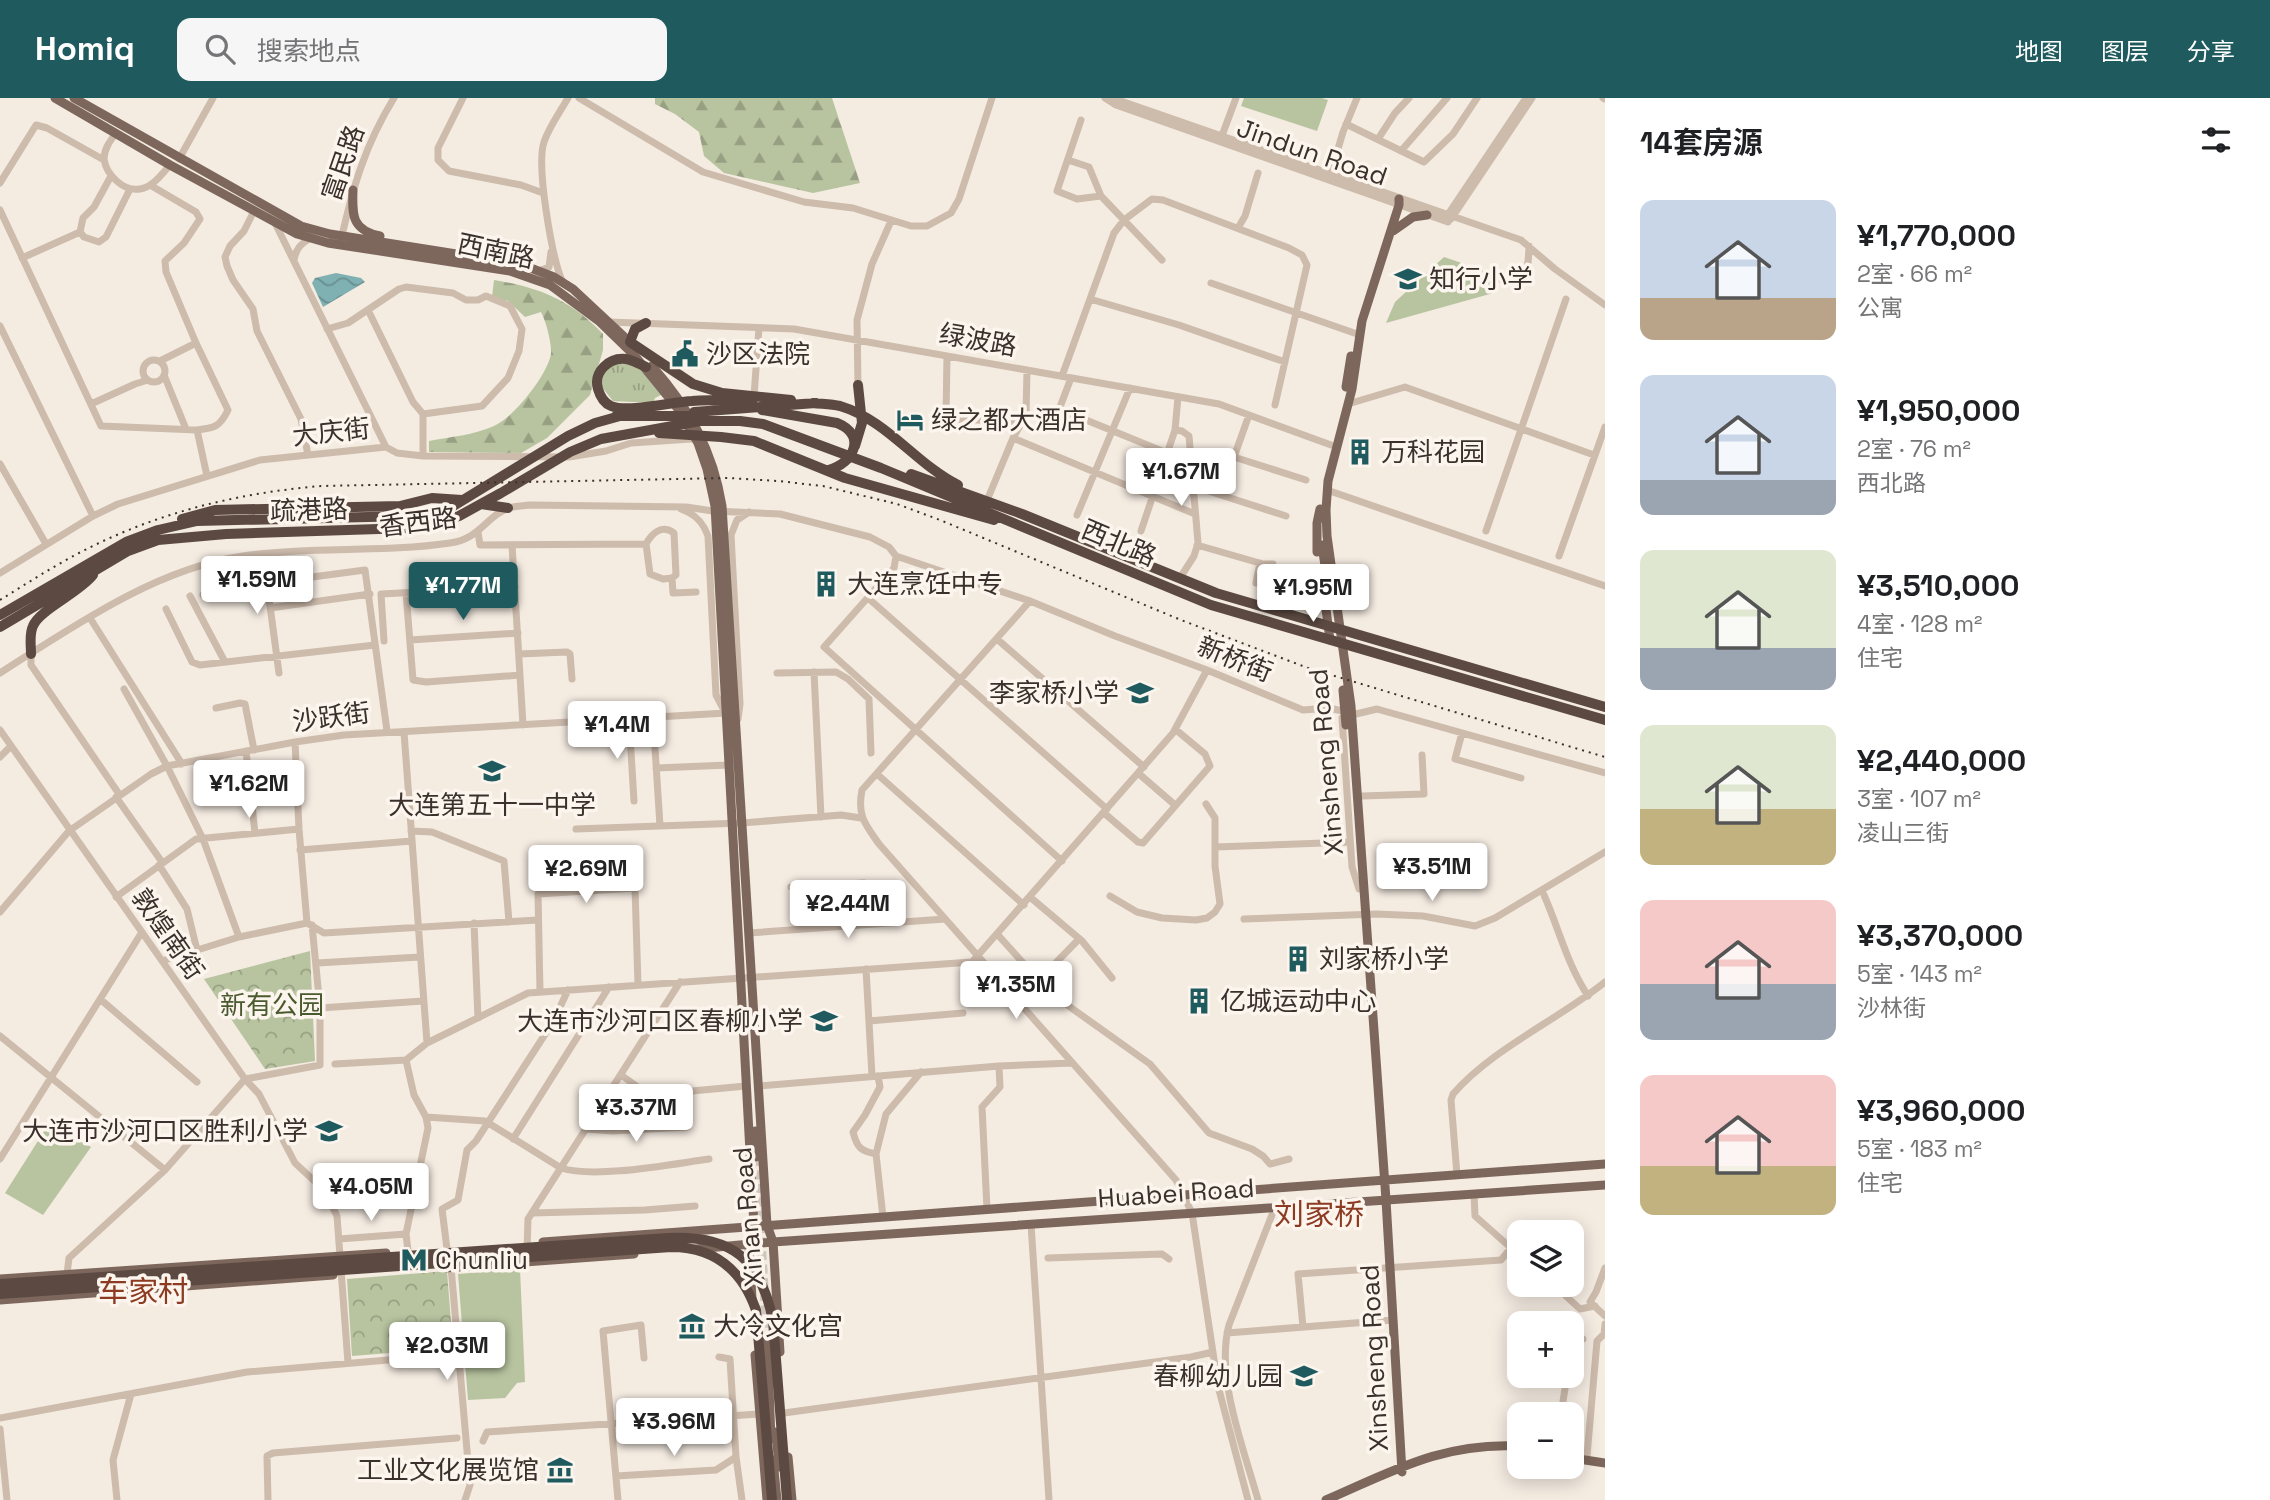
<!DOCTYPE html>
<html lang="zh">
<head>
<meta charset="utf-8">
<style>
	body { margin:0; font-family:"Space Grotesk","Noto Sans SC",sans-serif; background:#f6f6f6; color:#202124; height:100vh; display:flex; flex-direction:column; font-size:26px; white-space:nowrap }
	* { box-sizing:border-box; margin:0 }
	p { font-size:23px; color:#757577 }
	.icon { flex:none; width:38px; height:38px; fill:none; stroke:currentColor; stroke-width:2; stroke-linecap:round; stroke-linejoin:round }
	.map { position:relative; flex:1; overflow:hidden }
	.drawer { display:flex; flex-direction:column; background:#fff; width:665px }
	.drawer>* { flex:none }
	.tools { position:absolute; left:1507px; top:1122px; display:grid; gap:14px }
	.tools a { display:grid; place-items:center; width:77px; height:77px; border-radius:14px; background:#fff; box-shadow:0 4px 18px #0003; font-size:35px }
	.price { position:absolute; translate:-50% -60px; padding:0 16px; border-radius:7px; background:#fff; color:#222; font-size:23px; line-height:46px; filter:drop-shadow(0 2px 4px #0008) }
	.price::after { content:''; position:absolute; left:50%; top:42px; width:21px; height:16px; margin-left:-10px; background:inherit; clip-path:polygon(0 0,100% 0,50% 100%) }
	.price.active { background:#1f5a5e; color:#fff }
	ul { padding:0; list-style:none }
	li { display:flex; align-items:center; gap:21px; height:175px; padding:0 35px }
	li span { display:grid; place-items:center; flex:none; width:196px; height:140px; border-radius:14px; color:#555 }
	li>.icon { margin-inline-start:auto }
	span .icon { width:84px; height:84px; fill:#fffc; stroke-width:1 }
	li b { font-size:30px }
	h2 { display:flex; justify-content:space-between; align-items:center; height:84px; padding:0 35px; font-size:30px }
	header { display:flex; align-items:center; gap:42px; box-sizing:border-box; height:98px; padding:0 35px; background:#1f5a5e; color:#fff }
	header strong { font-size:33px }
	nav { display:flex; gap:38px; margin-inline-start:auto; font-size:24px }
	.search { width:490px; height:63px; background:#f6f6f6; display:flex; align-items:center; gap:18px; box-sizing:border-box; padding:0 24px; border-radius:14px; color:#757577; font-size:26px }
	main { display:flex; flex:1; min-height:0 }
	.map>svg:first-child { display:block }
</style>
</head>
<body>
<header>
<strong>Homiq</strong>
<div class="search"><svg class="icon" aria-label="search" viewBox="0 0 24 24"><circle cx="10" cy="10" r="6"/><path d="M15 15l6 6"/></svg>搜索地点</div>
<nav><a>地图</a><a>图层</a><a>分享</a></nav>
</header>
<main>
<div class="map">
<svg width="1605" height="1402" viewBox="0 0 1605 1402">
	<defs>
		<pattern id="grass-tufts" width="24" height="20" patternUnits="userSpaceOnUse" patternTransform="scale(1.75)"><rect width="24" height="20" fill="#b8c4a0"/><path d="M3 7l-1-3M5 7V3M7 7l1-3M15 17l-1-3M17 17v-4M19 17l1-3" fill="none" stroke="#97a083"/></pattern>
		<pattern id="forest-firs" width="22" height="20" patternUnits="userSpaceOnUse" patternTransform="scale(1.75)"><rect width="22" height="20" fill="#b8c4a0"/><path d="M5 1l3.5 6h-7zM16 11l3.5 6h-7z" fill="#97a083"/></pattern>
		<pattern id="park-crowns" width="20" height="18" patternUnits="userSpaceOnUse" patternTransform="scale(1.75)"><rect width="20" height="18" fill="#b8c4a0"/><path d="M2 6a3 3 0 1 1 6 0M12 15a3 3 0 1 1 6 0" fill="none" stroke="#97a083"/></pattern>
		<pattern id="water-waves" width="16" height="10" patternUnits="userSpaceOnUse" patternTransform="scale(1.75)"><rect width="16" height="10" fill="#7fb0b2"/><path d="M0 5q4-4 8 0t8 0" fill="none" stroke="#699091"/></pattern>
	</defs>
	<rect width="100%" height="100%" fill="#f4ebe1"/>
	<path fill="url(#grass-tufts)" d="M632 265 645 274 663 296 655 300 653 305 613 303 601 288C604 266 612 266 632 265Z"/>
	<path fill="url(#forest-firs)" d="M655 0H832L860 85 813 95 724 75 704 58 699 34 675 16 655 6Z
		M494 182C541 190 570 202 603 236V252L590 297 547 340 521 355 429 354V343C450 339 474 337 494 328 513 320 547 278 551 256 552 246 546 223 541 214L525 219 508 203 492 199Z"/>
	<path fill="url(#park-crowns)" d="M310 853 315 963 265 971 204 881Z
		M447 1173 453 1250 352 1258 347 1181Z"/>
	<path fill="#b8c4a0" d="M1244 0H1322L1328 2 1317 33 1241 8Z
		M1444 159 1491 175 1497 194 1386 225 1395 204Z
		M50 1024 91 1049 43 1117 5 1095Z
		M520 1171 525 1284 517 1285 505 1300 468 1302 458 1176Z"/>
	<path fill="url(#water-waves)" d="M336 175 361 180 365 184 323 209 312 185 315 180Z"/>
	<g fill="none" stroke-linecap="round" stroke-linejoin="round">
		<path stroke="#cfc6bd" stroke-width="9" stroke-dasharray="9 4.5" stroke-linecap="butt" d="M756 1059 767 1239"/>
		<path stroke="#cdbbac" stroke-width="7" d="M463 0 438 50V62L449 73 521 87 543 95
			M579 0 703 74 804 104 853 110 911 128H927L951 115 959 101 992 0
			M1105 0 1116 7 1448 124
			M1603 0 1605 1
			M1110 2H1118L1521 142 1555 171 1605 207
			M1081 22 1057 93 1077 101 1101 98
			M1346 26 1424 64 1453 36 1477 0
			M116 35C110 43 104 51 104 61 106 76 123 94 140 91 153 89 162 76 170 67
			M1378 41 1395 15 1409 0
			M1220 43 1236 0
			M1401 53 1447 0
			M179 61 213 0
			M1068 62 1089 69 1101 98 1162 162
			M111 78 94 109 83 120 80 134 84 139 99 144 106 139 130 91
			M1329 81 1343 34 1357 0
			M0 85 36 27 47 30 104 62
			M0 112 101 328 197 332C214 330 220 329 228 312L196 245 166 174 165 163 184 145 200 121 196 114 150 87
			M254 113 244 133 230 148 225 159 227 168 233 182 253 211 257 233 301 321 308 357
			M1451 121 1532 0
			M1447 123V118L1526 0
			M275 125 386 349
			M1238 130 1245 118 1258 75
			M341 142C353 89 365 47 394 0
			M22 160 80 134
			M294 162C296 151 300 146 311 140
			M539 173 549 169 551 154
			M1500 181C1528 174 1528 178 1529 148
			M563 185C552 161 536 68 544 44 549 29 560 14 568 0
			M1211 185 1360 237
			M1090 201 1179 227 1285 264
			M368 212 413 304 423 316V358
			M609 224 794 231 1219 306 1331 347
			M0 228 93 418
			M327 231 348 225 399 191 406 189 453 195 466 202H478L486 198 510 208 522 231 519 253 508 280 482 308 423 316
			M947 258 946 318 950 321 1006 323 1020 326
			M143 273a11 11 0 1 1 22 0a11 11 0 1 1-22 0Z
			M160 263 196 245
			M164 277 186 331
			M1062 278 1114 135 1124 122 1152 101 1163 102 1289 150 1302 157 1307 167 1275 307
			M1071 280 1060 309 1064 313 1167 355
			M858 287 857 222 872 166 891 123
			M754 298 759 230
			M91 306 135 286 148 282
			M1348 306 1405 289 1594 357
			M1249 317 1234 359 1306 382
			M197 332 207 378
			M1175 332 1182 333 1189 338 1198 445 1194 458 1180 480
			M1013 340 1195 416
			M0 366 46 446
			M1193 388 1286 418
			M1327 392 1605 488
			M988 400 1013 340 1026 317 1027 272
			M681 411C695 416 703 424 708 438L716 597 725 614
			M1077 417 1130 290
			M1141 433 1175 332 1178 299
			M1486 433 1566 201
			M478 434 480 447 646 446
			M512 447 523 627
			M1197 447 1263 466H1273
			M263 456 279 575
			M896 458 1030 503 1115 538 1207 572 1303 612 1329 610 1356 616 1377 611 1605 675
			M1559 458 1605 329
			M0 475 93 418 118 406 260 362 386 349 397 355 423 358 569 359 606 353 631 345 691 341
			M672 480 663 481 650 476 646 446C652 435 662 426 674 435L676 477 672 480 673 495 696 494
			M1256 485 1260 465
			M406 495 413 582 426 584 520 577
			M203 497 267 485 365 472 387 633
			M190 498 225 564
			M868 500 1107 711
			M1030 503 862 692C857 718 865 726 879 746L1176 1082 1192 1115 1218 1288 1248 1402
			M270 510 370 496
			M166 511 192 564 200 567 375 547
			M90 520 182 666
			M997 541 1144 669
			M410 542 518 535
			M384 543 381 496 515 489
			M31 556V567L119 696
			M519 556 567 554 570 556 572 581
			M814 574 821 719
			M0 575C72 529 157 470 243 458 312 448 382 455 450 445 480 441 486 418 509 410 515 408 523 408 530 407L686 409 713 413 780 416 870 439 889 449 896 458 894 470 824 549 1062 763
			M777 575 836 574 848 581 869 601 871 655
			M124 591 167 668 203 741 239 839
			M216 610 240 605 245 606 254 652
			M653 619 660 728
			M1342 620 1352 769 1359 791
			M629 621 634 703
			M738 621 740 606 731 437 737 422 749 414
			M0 632 245 981 259 996 295 1065 324 1092 337 1118 348 1265
			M404 634 427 945
			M1462 635 1455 661 1521 680
			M295 644 299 731 307 825
			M246 653 255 735
			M0 659 11 648
			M656 670 729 667
			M1138 675 1175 707
			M877 676 1024 807
			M1362 698 1424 696 1422 657
			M116 699 162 764
			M1104 715 1138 744 1143 745 1210 668 1205 656 1175 631
			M576 731 742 725 841 717 861 720
			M411 733 432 734 504 763 509 824
			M1215 749 1350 744
			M300 752 412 743
			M159 767 187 811 197 852
			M791 789 864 785 867 826
			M1544 797C1559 831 1567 866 1588 898
			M1110 798 1137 814 1162 820 1196 822 1207 820 1215 814 1220 806 1215 768V720L1206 706
			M116 799 196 741 299 731
			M1030 799 1082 843 1112 880
			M0 814 69 733 151 676 167 668 295 644 344 637 726 615
			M1244 821 1376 816 1423 818 1475 828 1495 820 1605 754
			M474 825 478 920
			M749 835 945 821
			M998 837 1049 894 1150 966 1209 1035 1252 1051 1263 1058 1270 1066 1289 1061
			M162 863 239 839 307 825 324 835 538 822
			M317 865 420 859
			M866 871 872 978
			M1039 882 1079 841
			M540 894 538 796 635 790 638 887
			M100 901 197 984
			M320 910 423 903
			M869 923 963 915
			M0 938 165 1072
			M335 966 406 962
			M621 977 649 997 746 988
			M758 988 999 968 1072 965
			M426 1019 485 1023 561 1070C595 1081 672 1066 709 1061
			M586 1031 613 1033 687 1029
			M513 1041 609 889
			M876 1056C861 1053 857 1050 853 1034L865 1017 880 989 878 978
			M0 1061 142 834
			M1457 1077 1451 1002 1453 996C1493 950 1558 922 1605 884
			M1474 1096 1475 1118 1519 1157
			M987 1111 982 1009 1000 989 999 968
			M532 1115 645 1112 695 1108
			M883 1119 876 1056 886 1016 921 974
			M1031 1126 1049 1402
			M339 1141 406 1136
			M447 1151 442 1111 458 1102 467 1052 476 1043 553 924 568 892
			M408 1153 406 1136 428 1030 426 1019 414 997 406 962 427 945 528 895 972 864 1173 635 1207 572
			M527 1153 528 1121 680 884
			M1048 1160 1162 1156 1169 1161
			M451 1169 470 1387 465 1402
			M1605 1170 1596 1194 1590 1204 1605 1218
			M67 1176 69 1160 165 1072 245 981 320 967V910L312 827
			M1553 1186 1580 1211 1595 1208
			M1303 1229 1298 1176 1501 1162 1511 1150
			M1227 1235 1393 1222
			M1572 1252 1573 1241H1583
			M719 1259 730 1261 736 1359 742 1402
			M784 1315 1191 1259 1213 1254
			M1561 1316 1567 1278
			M0 1320 247 1274 458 1256
			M0 1331 7 1402
			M483 1343 487 1334 759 1316
			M1587 1358 1597 1243 1604 1236 1605 1226
			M616 1378 716 1372 736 1359
			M117 1402 113 1362 131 1296
			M268 1402 267 1358 273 1355 457 1340
			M618 1402 603 1233 641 1227 644 1260
			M1258 1402C1244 1351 1215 1279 1229 1227L1275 1109"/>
		<path stroke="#7d675c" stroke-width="9" d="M55 0 170 67 297 136 328 145 510 173 550 187 600 224 635 258 678 311 698 345 707 371 715 408 754 1128 749 1147 752 1201
			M74 0 301 128 330 136 520 166 554 179 573 191 633 247
			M353 92C352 118 352 132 380 138
			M1399 101V107L1362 223 1352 291 1328 383 1326 412 1327 438 1351 608 1386 1102 1402 1374
			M1393 133 1413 119 1427 117
			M652 268C689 310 713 352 722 408L767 1127 773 1144 780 1254
			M1346 289 1351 258
			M1322 447 1330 502
			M1317 454V425L1320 411
			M1324 496 1330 542
			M1343 592 1346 627
			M755 1033 756 1059
			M543 1144 1605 1066
			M696 1151 773 1144 1605 1087
			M445 1170 634 1156
			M0 1181 386 1155
			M0 1202 333 1177
			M767 1239 771 1341
			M755 1257 767 1402
			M776 1334 779 1369
			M788 1359 792 1402
			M1572 1360 1605 1365
			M773 1362 777 1402
			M1326 1402C1393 1373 1443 1344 1519 1348"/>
		<path stroke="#5c4a42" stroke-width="10" d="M646 225 635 231 630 244 693 286 722 295 791 302
			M646 269C640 266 632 262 626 261 609 259 593 274 598 291 600 298 604 305 611 308 628 315 672 304 692 303 711 301 732 303 752 304
			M813 305C821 306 831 306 840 308 887 322 916 366 958 387
			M762 312 837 325C867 337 854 366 828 372
			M694 314 816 305
			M616 318H703
			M659 335 721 339 754 343 845 380 994 422
			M855 348 862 325 858 287
			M911 376 1022 416 1216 495 1605 609
			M481 406 508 410
			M182 421 215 412 400 408 432 400 462 402
			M0 517 126 444 158 432 197 423 410 418 450 410 568 338 595 325 620 318
			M0 529 128 453 158 442 226 436 410 430 432 427 459 418 501 395 570 354 601 341 700 323H740L763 326 881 370 1211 507 1605 622
			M31 556C31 547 29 536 33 528 39 512 79 495 93 477
			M0 1186 668 1140C732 1137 761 1161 773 1223L787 1402
			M0 1196 671 1149C714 1149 742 1172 756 1212L772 1402"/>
		<path stroke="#3b302b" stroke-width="2" stroke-dasharray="2 5" stroke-linecap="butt" d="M0 502C26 486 52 469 79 455 155 415 237 395 321 388L728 380 778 383 823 388 897 406 940 422 1181 522 1308 570 1605 659"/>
	</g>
	<defs>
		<g id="school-bare" transform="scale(2.1)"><path d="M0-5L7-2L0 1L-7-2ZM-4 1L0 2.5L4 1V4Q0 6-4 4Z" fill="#1f5a5e" stroke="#fbf5ee" stroke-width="2.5" paint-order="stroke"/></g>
		<g id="civic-bare" transform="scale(2.1)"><path d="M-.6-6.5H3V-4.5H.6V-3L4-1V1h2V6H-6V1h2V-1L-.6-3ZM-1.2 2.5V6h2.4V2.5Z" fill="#1f5a5e" stroke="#fbf5ee" stroke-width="2.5" paint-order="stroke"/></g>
		<g id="hotel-bare" transform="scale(2.1)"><path d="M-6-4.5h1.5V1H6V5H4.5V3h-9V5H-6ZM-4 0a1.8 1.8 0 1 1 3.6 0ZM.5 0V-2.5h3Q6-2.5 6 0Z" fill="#1f5a5e" stroke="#fbf5ee" stroke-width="2.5" paint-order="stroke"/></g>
		<g id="building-bare" transform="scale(2.1)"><path d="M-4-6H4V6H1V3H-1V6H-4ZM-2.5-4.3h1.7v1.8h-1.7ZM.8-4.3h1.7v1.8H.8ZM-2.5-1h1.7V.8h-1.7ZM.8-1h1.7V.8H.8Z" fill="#1f5a5e" stroke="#fbf5ee" stroke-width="2.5" paint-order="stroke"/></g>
		<g id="metro-bare" transform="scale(2.1)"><path d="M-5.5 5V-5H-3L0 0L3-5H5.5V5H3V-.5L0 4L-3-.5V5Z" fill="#1f5a5e" stroke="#fbf5ee" stroke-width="2.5" paint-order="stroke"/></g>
		<g id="museum-bare" transform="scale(2.1)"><path d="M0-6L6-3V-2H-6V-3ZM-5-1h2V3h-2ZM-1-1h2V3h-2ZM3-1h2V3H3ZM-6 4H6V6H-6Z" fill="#1f5a5e" stroke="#fbf5ee" stroke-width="2.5" paint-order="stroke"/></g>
	</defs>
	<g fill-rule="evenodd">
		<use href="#school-bare" x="1408" y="181"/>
		<use href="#civic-bare" x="685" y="256"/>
		<use href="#hotel-bare" x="910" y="322"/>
		<use href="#building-bare" x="1360" y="354"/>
		<use href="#building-bare" x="826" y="486"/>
		<use href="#school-bare" x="1140" y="595"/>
		<use href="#school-bare" x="492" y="673"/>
		<use href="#building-bare" x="1298" y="861"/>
		<use href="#building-bare" x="1199" y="903"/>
		<use href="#school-bare" x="824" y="923"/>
		<use href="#school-bare" x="329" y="1033"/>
		<use href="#metro-bare" x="414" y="1162"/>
		<use href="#museum-bare" x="692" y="1228"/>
		<use href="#school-bare" x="1304" y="1278"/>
		<use href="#museum-bare" x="560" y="1372"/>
	</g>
	<g text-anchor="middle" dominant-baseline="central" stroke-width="7" stroke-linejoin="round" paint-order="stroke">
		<g font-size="26" fill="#3b302b" stroke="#fbf5ee">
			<text transform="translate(1312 54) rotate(19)">Jindun Road</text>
			<text transform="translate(343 65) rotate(-71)">富民路</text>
			<text transform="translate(496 153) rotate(12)">西南路</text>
			<text transform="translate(978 242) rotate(10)">绿波路</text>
			<text transform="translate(331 334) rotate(-6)">大庆街</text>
			<text transform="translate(309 412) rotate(-2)">疏港路</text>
			<text transform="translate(418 424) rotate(-7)">香西路</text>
			<text transform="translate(1119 445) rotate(23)">西北路</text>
			<text transform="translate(1235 561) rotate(22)">新桥街</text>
			<text transform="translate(331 619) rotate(-7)">沙跃街</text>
			<text transform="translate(1326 664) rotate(-95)">Xinsheng Road</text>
			<text transform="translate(168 836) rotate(55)">敦煌南街</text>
			<text transform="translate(1176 1095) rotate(-4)">Huabei Road</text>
			<text transform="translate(748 1119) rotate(-95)">Xinan Road</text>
			<text transform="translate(1374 1260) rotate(-93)">Xinsheng Road</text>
		</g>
		<g font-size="26" fill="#3b302b" stroke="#fbf5ee" text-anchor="start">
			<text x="1429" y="181">知行小学</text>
			<text x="706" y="256">沙区法院</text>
			<text x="931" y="322">绿之都大酒店</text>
			<text x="1381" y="354">万科花园</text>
			<text x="847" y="486">大连烹饪中专</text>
			<text x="1119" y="595" text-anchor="end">李家桥小学</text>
			<text x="492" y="707" text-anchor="middle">大连第五十一中学</text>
			<text x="1319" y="861">刘家桥小学</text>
			<text x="1220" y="903">亿城运动中心</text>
			<text x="803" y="923" text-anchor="end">大连市沙河口区春柳小学</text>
			<text x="308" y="1033" text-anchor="end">大连市沙河口区胜利小学</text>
			<text x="435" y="1162">Chunliu</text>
			<text x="713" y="1228">大冷文化宫</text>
			<text x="1283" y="1278" text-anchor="end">春柳幼儿园</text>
			<text x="539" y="1372" text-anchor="end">工业文化展览馆</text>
		</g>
		<g font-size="26" fill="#4a5a2e" stroke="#fbf5ee">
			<text x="272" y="907">新有公园</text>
		</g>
		<g font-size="30" fill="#8c3b22" stroke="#fbf5ee">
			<text x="1319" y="1116">刘家桥</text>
			<text x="143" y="1193">车家村</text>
		</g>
	</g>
</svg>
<div class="tools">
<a><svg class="icon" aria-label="layers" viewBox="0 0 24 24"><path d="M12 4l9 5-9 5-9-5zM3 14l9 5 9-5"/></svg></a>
<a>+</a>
<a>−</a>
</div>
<b class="price" style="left:1181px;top:410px">¥1.67M</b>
<b class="price" style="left:257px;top:518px">¥1.59M</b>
<b class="price active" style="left:463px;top:524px">¥1.77M</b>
<b class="price" style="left:1313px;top:526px">¥1.95M</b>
<b class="price" style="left:617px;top:663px">¥1.4M</b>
<b class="price" style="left:249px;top:722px">¥1.62M</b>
<b class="price" style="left:1432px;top:805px">¥3.51M</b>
<b class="price" style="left:586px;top:807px">¥2.69M</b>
<b class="price" style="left:848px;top:842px">¥2.44M</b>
<b class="price" style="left:1016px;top:923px">¥1.35M</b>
<b class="price" style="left:636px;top:1046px">¥3.37M</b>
<b class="price" style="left:371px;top:1125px">¥4.05M</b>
<b class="price" style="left:447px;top:1284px">¥2.03M</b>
<b class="price" style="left:674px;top:1360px">¥3.96M</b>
</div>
<section class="drawer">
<h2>14套房源<svg class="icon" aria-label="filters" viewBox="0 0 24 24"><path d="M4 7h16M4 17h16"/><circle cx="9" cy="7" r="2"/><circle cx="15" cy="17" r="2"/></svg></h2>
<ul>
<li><span style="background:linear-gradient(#c9d6e8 70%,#b9a48a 0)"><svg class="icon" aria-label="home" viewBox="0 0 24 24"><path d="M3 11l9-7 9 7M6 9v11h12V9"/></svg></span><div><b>¥1,770,000</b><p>2室 · 66 m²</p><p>公寓</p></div></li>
<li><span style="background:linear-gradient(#c9d6e8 75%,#9aa5b1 0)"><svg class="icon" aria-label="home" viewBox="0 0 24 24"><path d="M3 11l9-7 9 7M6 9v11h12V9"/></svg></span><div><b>¥1,950,000</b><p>2室 · 76 m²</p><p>西北路</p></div></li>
<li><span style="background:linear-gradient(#dfe7d0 70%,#9aa5b1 0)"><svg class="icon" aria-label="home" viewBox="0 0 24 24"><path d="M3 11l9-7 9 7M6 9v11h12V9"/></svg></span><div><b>¥3,510,000</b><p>4室 · 128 m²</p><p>住宅</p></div></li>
<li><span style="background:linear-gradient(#dfe7d0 60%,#c2b280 0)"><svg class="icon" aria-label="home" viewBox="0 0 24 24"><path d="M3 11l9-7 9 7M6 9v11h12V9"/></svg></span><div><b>¥2,440,000</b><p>3室 · 107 m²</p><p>凌山三街</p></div></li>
<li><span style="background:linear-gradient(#f6c9c9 60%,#9aa5b1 0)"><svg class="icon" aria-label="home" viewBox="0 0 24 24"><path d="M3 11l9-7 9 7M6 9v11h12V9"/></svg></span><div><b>¥3,370,000</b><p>5室 · 143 m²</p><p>沙林街</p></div></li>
<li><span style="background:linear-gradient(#f6c9c9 65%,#c2b280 0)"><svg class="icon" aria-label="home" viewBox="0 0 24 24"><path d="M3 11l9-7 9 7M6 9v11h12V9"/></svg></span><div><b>¥3,960,000</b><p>5室 · 183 m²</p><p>住宅</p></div></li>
</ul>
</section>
</main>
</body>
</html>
